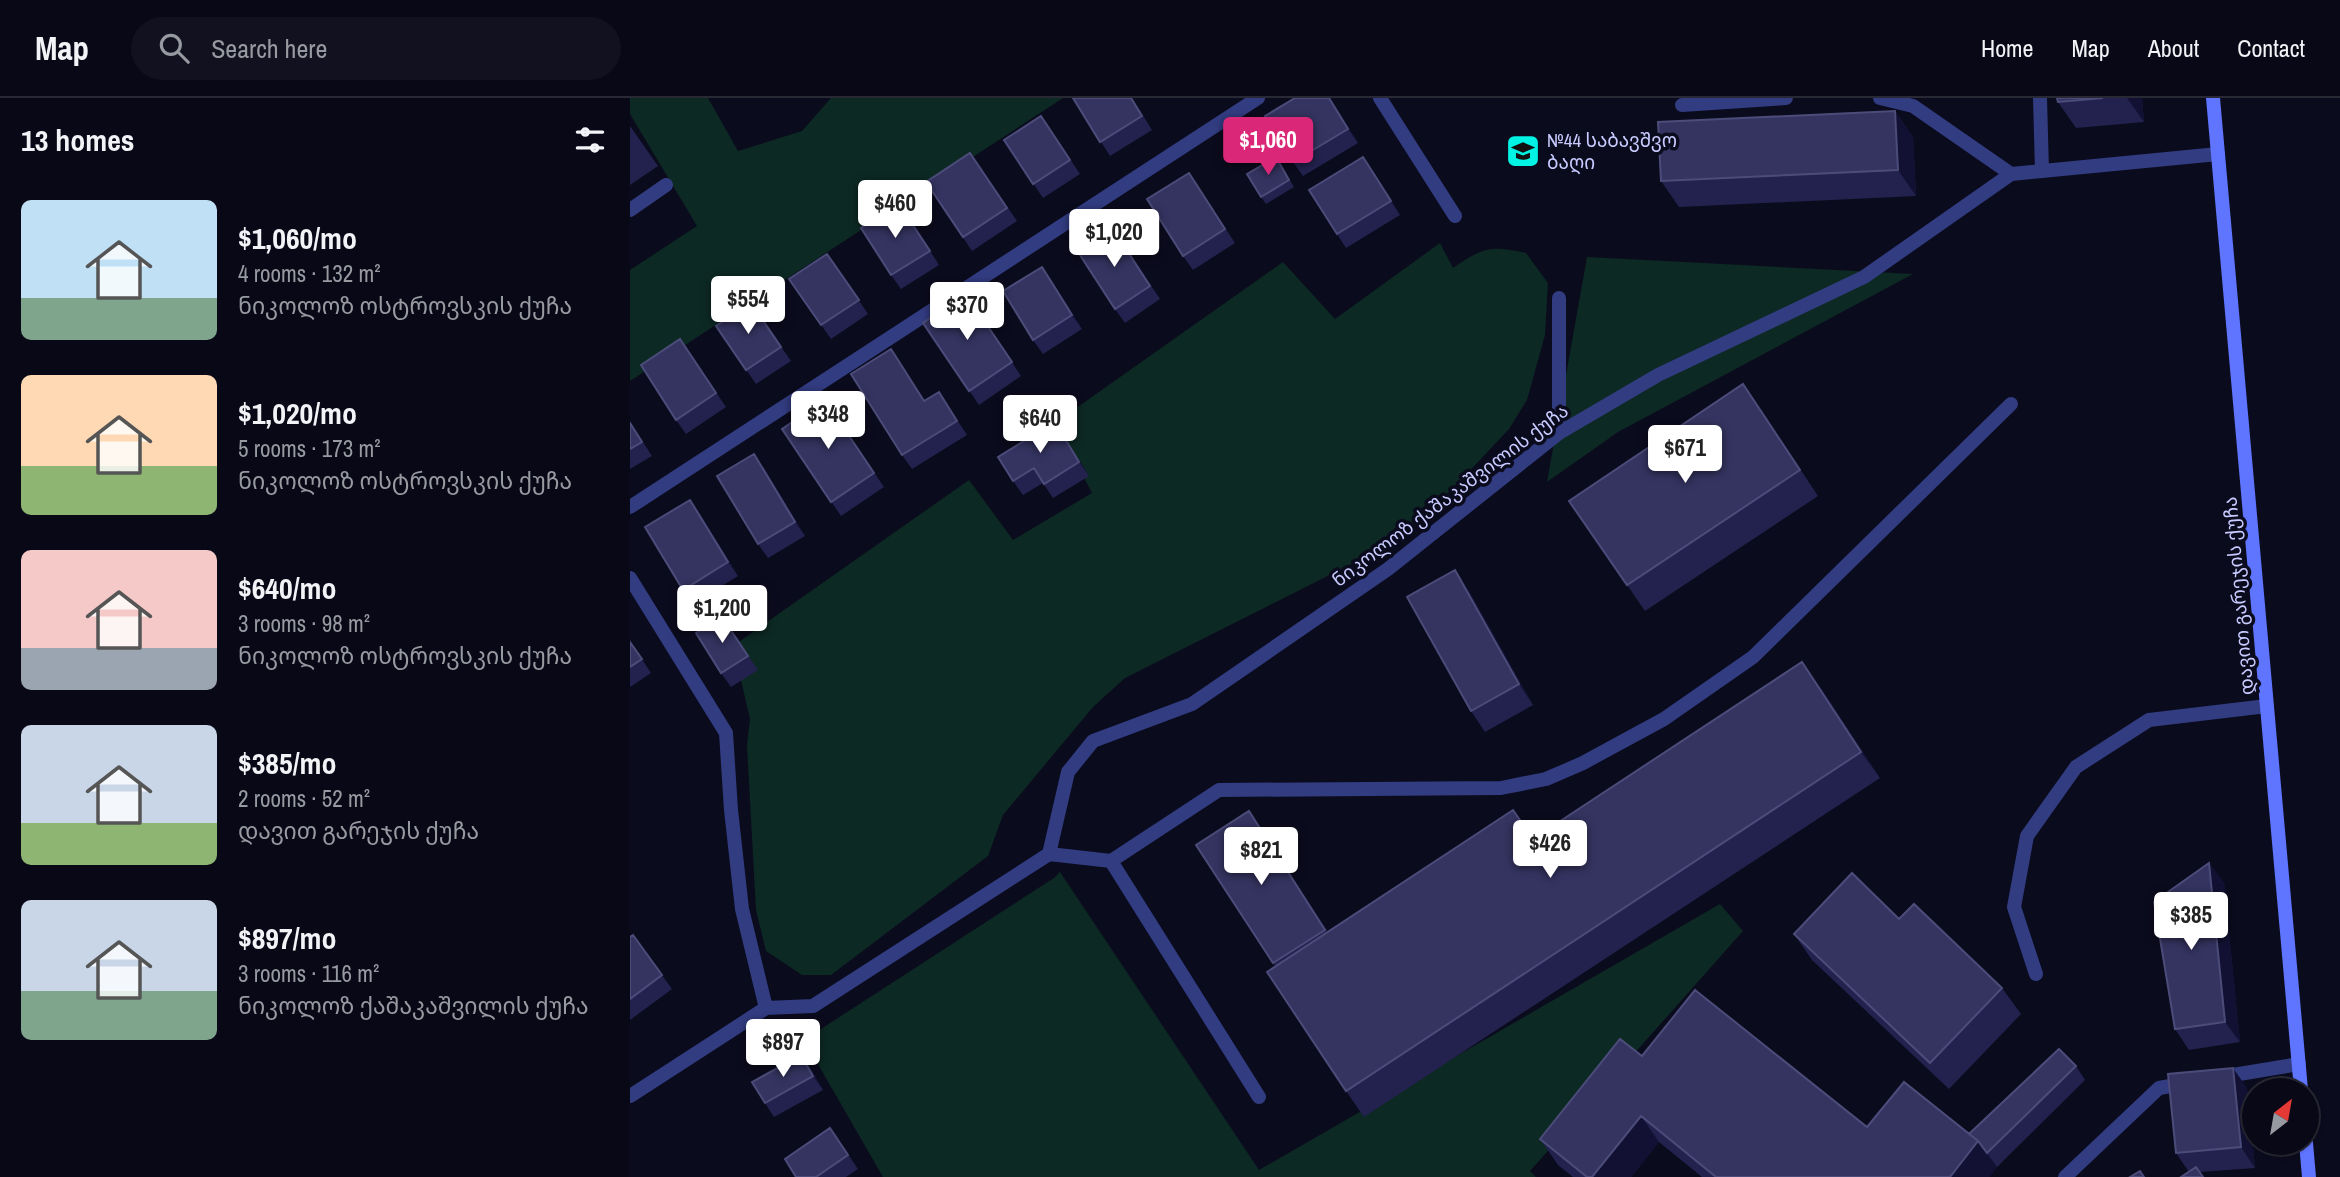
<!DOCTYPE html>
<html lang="en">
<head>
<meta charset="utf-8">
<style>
	body { margin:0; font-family:"Archivo Narrow","Noto Sans Georgian",sans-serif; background:#11111f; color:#f1f3f6; height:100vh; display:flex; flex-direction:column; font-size:26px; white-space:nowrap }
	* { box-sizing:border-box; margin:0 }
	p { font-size:23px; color:#989aa1 }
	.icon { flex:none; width:38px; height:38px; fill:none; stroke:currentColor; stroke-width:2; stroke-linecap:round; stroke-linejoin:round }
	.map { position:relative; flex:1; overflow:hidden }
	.drawer { display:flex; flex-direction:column; background:#080816; width:630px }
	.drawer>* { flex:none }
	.needle { width:46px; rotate:31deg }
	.tools { position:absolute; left:1612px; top:980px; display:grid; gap:14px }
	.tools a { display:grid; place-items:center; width:77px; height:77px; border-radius:50%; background:#080816; box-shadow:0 2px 5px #0004,0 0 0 2px #292935; font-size:35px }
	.price { position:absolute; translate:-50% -60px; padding:0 16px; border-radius:7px; background:#fff; color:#222; font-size:23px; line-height:46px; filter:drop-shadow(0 2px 4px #0008) }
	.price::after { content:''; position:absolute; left:50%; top:42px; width:21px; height:16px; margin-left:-10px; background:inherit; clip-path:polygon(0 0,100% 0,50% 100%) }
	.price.active { background:#db2777; color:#fff }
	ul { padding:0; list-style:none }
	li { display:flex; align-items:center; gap:21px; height:175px; padding:0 21px }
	li span { display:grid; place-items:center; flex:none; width:196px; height:140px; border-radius:10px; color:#555 }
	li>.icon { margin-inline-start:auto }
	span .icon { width:84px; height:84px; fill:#fffc; stroke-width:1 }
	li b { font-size:30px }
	h2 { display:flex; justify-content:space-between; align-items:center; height:84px; padding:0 21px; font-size:30px }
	header { display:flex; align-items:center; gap:42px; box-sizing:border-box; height:98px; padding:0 35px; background:#080816; border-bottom:2px solid #292935 }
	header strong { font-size:33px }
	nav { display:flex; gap:38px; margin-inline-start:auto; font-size:24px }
	.search { width:490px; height:63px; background:#11111f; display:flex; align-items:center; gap:18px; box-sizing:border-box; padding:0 24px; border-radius:38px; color:#989aa1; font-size:26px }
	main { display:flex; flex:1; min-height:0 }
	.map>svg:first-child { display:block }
</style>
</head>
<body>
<header>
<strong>Map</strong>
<div class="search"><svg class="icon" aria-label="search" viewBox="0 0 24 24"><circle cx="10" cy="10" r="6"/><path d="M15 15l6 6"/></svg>Search here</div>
<nav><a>Home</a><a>Map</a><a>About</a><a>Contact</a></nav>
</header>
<main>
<section class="drawer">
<h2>13 homes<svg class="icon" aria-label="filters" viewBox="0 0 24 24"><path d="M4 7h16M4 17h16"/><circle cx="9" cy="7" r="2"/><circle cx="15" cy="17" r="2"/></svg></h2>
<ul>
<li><span style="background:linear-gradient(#bfe0f5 70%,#7fa58c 0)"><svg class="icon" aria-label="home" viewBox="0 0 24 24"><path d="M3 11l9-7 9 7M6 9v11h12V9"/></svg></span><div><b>$1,060/mo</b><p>4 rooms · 132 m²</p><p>ნიკოლოზ ოსტროვსკის ქუჩა</p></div></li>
<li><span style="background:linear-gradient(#ffd9b3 65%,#8fb573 0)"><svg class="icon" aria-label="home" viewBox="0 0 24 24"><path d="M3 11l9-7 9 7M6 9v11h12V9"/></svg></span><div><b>$1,020/mo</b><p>5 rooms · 173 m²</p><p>ნიკოლოზ ოსტროვსკის ქუჩა</p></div></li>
<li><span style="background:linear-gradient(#f6c9c9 70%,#9aa5b1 0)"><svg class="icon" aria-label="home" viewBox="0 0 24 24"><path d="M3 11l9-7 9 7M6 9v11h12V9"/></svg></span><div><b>$640/mo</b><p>3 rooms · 98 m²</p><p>ნიკოლოზ ოსტროვსკის ქუჩა</p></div></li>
<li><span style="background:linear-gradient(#c9d6e8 70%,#8fb573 0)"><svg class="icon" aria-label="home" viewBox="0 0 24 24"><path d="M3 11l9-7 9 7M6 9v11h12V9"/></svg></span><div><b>$385/mo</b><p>2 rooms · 52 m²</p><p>დავით გარეჯის ქუჩა</p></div></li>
<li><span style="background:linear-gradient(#c9d6e8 65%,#7fa58c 0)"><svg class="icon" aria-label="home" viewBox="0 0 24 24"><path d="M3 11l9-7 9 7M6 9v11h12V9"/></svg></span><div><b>$897/mo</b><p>3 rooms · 116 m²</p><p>ნიკოლოზ ქაშაკაშვილის ქუჩა</p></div></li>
</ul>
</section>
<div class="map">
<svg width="1710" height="1079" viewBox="0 0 1710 1079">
	<rect width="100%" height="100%" fill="#0b0b1e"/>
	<path fill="#0d2923" d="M0 0H78L108 53 172 33 201 0H433L0 283V172L67 128 0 16Z
		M810 145 823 170C854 149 860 147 896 155L918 185 915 237 897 302 879 331 832 381 771 441 495 580 463 609 373 717 358 758 201 877H172L136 853 126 812 117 647 120 621 103 548 339 382 383 442 462 395 425 325 653 164 705 221Z
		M957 159 1283 176 988 334 917 384Z
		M430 774 629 1072 1090 806 1113 833 900 1073 906 1079H253L174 942 424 780Z"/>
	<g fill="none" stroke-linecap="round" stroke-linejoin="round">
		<path stroke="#323c81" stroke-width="14" d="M1250 0 1283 8 1381 76
			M1410 0 1412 73
			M1052 7 1156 0
			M0 112 36 87
			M929 335V200
			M1406 876 1384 809 1397 738 1446 669 1519 622 1637 608
			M1591 979 1669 966
			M629 999 481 763 589 692 871 690 916 681 953 665 1034 621 1123 559 1381 306
			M1435 1079 1529 990 1557 985"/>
		<path stroke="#323c81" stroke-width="14" d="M750 0 825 118
			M0 409 628 0
			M0 480 96 635 101 712 112 811 136 910
			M419 756 438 674 463 643 562 606 758 471 929 335 1028 277 1234 179 1381 76 1588 56
			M0 998 136 910 183 908 419 756 481 763"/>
		<path stroke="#5f75ff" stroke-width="14" d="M1583 0 1671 992
			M1676 1045 1679 1079"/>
	</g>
	<path fill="#23224e" d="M443 0H502L522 32 480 58Z
		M665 0H700L728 45 673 78 663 64Z
		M1427 0H1512L1514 24 1446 30 1428 4Z
		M1265 13 1283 39 1286 98 1049 109 1031 83Z
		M411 18 450 76 413 100 374 42Z
		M0 28 28 68 0 87Z
		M340 55 387 123 342 153 296 84Z
		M646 59 664 89 636 106 631 99Z
		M743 73 770 117 716 150 707 136Z
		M559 75 605 145 563 172 553 158Z
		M279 120 309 167 271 191 261 177Z
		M493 145 530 201 495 225 485 211Z
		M197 156 238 216 201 241 159 181Z
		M422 183 452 231 413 256 403 242Z
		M336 196 391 278 349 307 293 225Z
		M121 205 161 263 126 286 86 228Z
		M50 241 96 309 56 336 46 322Z
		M261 251 295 303 309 294 337 337 282 371 272 357Z
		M195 302 254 389 211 418 152 331Z
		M1131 312 1188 398 1015 513 939 403Z
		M0 323 22 358 0 371Z
		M434 338 459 378 423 400 413 385 393 397 383 383Z
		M134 370 175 438 138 460 128 446Z
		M70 416 108 478 63 506 53 492Z
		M839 493 903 607 855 634 841 613Z
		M92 519 128 572 101 589 91 575Z
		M0 543 21 575 0 589Z
		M1191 590 1250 680 734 1019 716 993 645 868 566 747 619 713 698 834 903 741Z
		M1579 765 1594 785 1610 944 1559 952 1545 931Z
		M1269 821 1372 890 1391 916 1319 991 1182 862 1164 836Z
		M3 837 42 891 0 922V839Z
		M171 957 181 971 193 992 144 1019 135 1005Z
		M1012 958 1237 1029 1339 1036 1446 968 1455 982 1367 1069 1359 1079H1072L1029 1044 1001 1079H943L928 1067 910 1041Z
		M1617 990 1625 1070 1570 1074H1559L1546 1055Z
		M200 1030 228 1071 216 1079H166Z"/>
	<path fill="#121133" d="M699 0H700L728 45 718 31Z
		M1497 0H1512L1514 24Z
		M1265 13 1283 39 1286 98 1268 72Z
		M733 59 743 73 770 117 761 103Z
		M412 169 422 183 452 231 442 217Z
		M0 323 22 358 0 325Z
		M425 324 434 338 459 378 449 364Z
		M124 356 134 370 175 438 165 424Z
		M60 402 70 416 108 478 98 464Z
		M825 472 839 493 903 607 889 586Z
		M1172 564 1191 590 1250 680 1231 654Z
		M619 713 633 733 709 852 695 832Z
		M1579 765 1594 785 1610 944 1595 924Z
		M171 957 181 971 193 992 183 978Z
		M1603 970 1617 990 1625 1070 1611 1049Z
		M1011 1018 1029 1044 1001 1079H962Z
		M1348 1043 1367 1069 1359 1079H1320Z"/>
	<path fill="#353461" stroke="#4c4c7a" stroke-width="2" d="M443 0H501L512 18 470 44Z
		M665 0H699L718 31 663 64 635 18Z
		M1427 0H1473L1428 4Z
		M1265 13 1268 72 1031 83 1028 24Z
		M411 18 440 62 403 86 374 42Z
		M340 55 377 110 333 139 296 84Z
		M646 59 659 82 631 99 617 76Z
		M733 59 761 103 707 136 679 92Z
		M559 75 595 131 553 158 517 101Z
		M269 106 300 153 261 177 231 130Z
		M483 131 520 188 485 211 448 154Z
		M197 156 229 202 191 227 159 181Z
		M412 169 442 217 403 242 373 193Z
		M336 196 382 264 339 293 293 225Z
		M121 205 151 249 116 272 86 228Z
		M50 241 86 295 46 322 11 267Z
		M261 251 294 303 309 294 327 323 272 357 221 276Z
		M1113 286 1170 372 997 487 939 403Z
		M195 302 244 375 201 404 152 331Z
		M425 324 449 364 414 386 404 370 383 383 368 359Z
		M0 325 12 344 0 351Z
		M124 356 165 424 128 446 87 378Z
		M60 402 98 464 53 492 15 429Z
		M825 472 889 586 841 613 777 499Z
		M92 519 118 558 91 575 66 535Z
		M0 544 12 561 0 569Z
		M1172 564 1231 654 716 993 637 874 883 712 903 741Z
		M619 713 695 832 643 865 566 747Z
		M1579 765 1595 924 1545 931 1524 804Z
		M1222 775 1269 821 1284 806 1372 890 1300 965 1164 836Z
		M3 837 32 877 0 901V839Z
		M1065 892 1237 1029 1274 984 1348 1043 1320 1079H1086L1011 1018 962 1079H957L910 1041 990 941 1012 958Z
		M1429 951 1446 968 1357 1055 1348 1043 1339 1036Z
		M171 957 183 978 135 1005 122 984Z
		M1603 970 1611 1049 1546 1055 1538 976Z
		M200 1030 218 1057 186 1079H166L155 1061Z
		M1566 1069 1573 1079H1551Z
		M1510 1073 1514 1079H1500Z"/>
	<defs>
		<g id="school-square" transform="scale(1.75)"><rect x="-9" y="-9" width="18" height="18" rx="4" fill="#00f3e3" stroke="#0b0b1e"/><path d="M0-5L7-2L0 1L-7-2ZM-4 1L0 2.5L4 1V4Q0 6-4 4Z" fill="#111"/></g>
	</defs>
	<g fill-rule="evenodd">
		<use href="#school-square" x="893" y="53"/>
	</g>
	<g text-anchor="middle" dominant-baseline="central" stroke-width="7" stroke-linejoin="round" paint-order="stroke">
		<g font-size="19" fill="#c8cbff" stroke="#0b0b1e" text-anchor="start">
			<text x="917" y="42">№44 საბავშვო<tspan x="917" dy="22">ბაღი</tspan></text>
		</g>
		<g font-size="19" fill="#c8cbff" stroke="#0b0b1e">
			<text transform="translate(820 397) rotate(-37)">ნიკოლოზ ქაშაკაშვილის ქუჩა</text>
			<text transform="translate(1608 498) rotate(-95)">დავით გარეჯის ქუჩა</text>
		</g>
	</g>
</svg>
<div class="tools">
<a><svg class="needle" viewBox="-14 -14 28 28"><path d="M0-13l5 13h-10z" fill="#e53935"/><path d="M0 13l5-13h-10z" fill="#989aa1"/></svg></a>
</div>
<b class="price active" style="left:638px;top:79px">$1,060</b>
<b class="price" style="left:265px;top:142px">$460</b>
<b class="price" style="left:484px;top:171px">$1,020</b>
<b class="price" style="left:118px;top:238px">$554</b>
<b class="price" style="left:337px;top:244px">$370</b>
<b class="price" style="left:198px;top:353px">$348</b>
<b class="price" style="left:410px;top:357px">$640</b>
<b class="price" style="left:1055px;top:387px">$671</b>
<b class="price" style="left:92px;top:547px">$1,200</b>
<b class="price" style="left:920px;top:782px">$426</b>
<b class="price" style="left:631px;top:789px">$821</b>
<b class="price" style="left:1561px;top:854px">$385</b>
<b class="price" style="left:153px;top:981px">$897</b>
</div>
</main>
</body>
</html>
